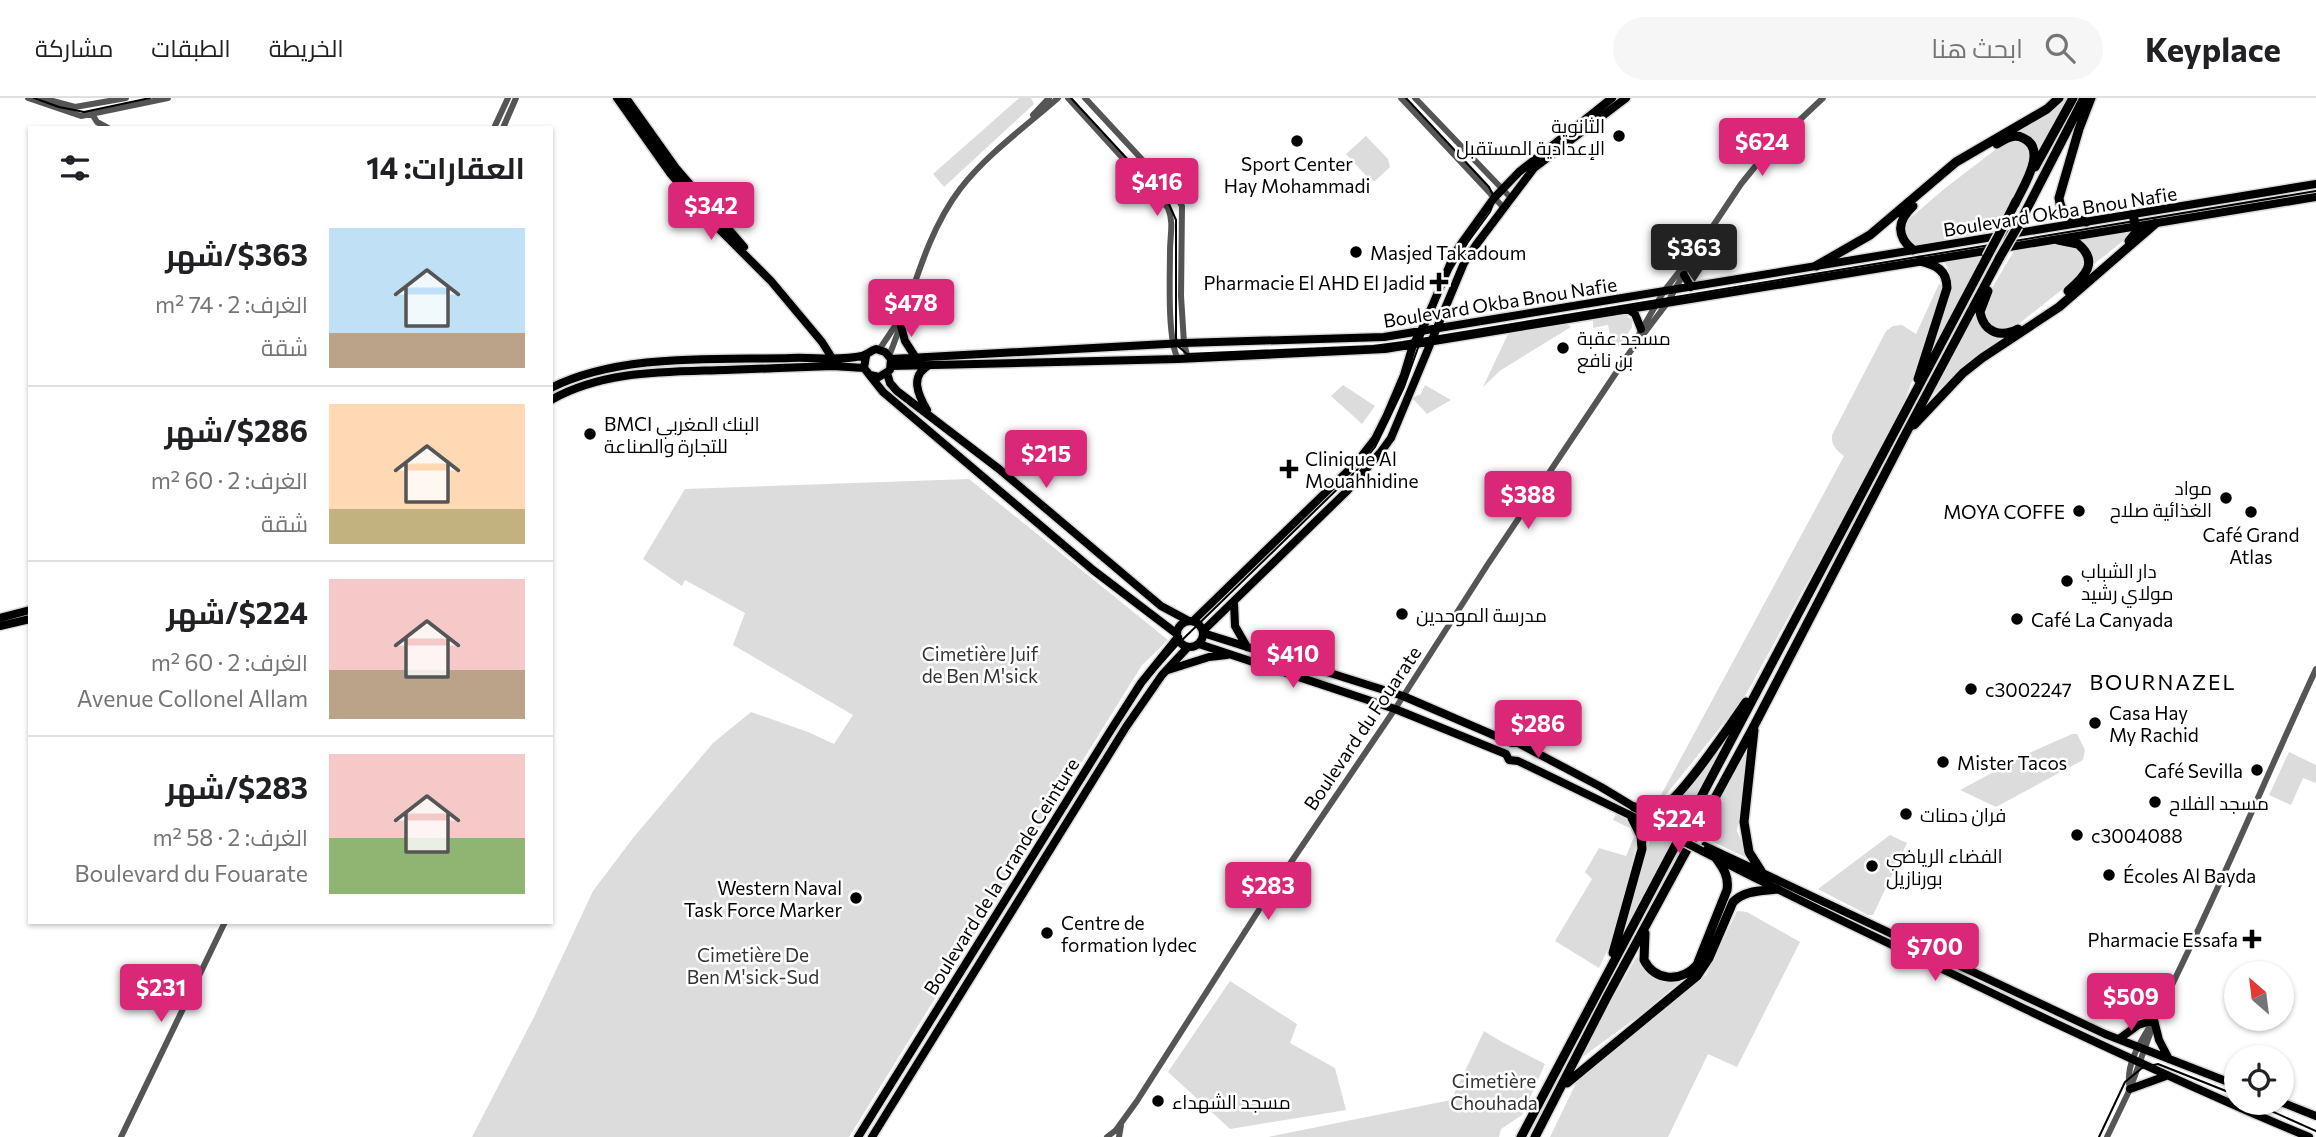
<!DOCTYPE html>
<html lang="ar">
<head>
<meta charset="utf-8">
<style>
	body { margin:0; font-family:Commissioner,Cairo,sans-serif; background:#f6f6f6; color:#202124; direction:rtl; height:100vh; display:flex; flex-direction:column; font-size:26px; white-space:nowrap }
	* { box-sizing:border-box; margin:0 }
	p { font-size:23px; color:#757577 }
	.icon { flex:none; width:38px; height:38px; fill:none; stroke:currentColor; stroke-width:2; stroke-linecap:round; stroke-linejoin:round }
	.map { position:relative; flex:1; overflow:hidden; direction:ltr }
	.drawer { position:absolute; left:28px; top:28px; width:525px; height:798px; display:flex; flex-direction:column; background:#fff; border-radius:0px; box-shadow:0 2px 5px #0004; direction:rtl }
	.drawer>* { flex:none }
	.needle { width:46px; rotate:332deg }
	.controls { position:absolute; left:2224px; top:863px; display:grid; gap:14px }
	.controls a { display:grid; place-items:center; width:70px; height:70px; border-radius:50%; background:#fff; box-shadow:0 2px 5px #0004; font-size:35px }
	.price { position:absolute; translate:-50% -60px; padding:0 16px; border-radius:7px; background:#db2777; color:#fff; font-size:23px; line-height:46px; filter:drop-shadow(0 2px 4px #0008) }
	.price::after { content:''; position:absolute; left:50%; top:42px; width:21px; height:16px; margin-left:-10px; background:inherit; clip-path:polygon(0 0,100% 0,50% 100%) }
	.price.active { background:#222; color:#fff }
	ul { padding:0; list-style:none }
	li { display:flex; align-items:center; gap:21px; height:175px; padding:0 28px }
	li+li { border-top:2px solid #e0e0e0 }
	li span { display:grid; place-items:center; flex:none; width:196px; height:140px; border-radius:0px; color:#555 }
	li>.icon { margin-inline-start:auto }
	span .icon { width:84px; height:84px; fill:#fffc; stroke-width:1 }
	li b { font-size:30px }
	h2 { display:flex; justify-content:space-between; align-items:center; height:84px; padding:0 28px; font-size:30px }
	header { display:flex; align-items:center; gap:42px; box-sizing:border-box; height:98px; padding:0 35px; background:#fff; border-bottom:2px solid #e0e0e0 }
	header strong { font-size:33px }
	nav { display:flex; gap:38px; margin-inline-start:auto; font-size:24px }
	.search { width:490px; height:63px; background:#f6f6f6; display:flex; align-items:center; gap:18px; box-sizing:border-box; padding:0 24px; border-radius:38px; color:#757577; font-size:26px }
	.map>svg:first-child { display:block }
</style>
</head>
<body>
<header>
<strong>Keyplace</strong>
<div class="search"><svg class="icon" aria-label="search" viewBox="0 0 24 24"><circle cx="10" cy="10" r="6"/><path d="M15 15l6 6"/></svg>ابحث هنا</div>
<nav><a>الخريطة</a><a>الطبقات</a><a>مشاركة</a></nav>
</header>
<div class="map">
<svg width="2316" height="1039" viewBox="0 0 2316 1039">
	<rect width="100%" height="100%" fill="#fff"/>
	<path fill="#dcdcdc" d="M1019 0H1031L1034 6 944 89 933 76Z
		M2064 0H2070L2010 109 1992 136 1912 149 1900 129 1944 91 1995 52 2016 33 2046 18Z
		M1366 38 1388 61 1390 69 1375 83 1370 82 1346 56Z
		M2133 135 1951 280 1932 298 1965 235 2014 153C2054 148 2093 138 2133 135Z
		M1984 154 1927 268 1951 190 1948 171 1943 161Z
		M1939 186 1943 188 1915 276 1898 319 1744 600 1660 704 1661 697 1844 358C1836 352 1831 347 1832 337L1886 233 1893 228 1902 227 1916 236Z
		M1623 215 1632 222V229L1620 248H1612L1608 227 1593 230V220Z
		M1567 226 1571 229 1501 272 1483 289 1508 236Z
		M1343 287 1375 308 1362 326 1331 298Z
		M1425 287 1451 302 1427 316 1412 300 1421 296Z
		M969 381 1168 542 1142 567 849 1039H472L534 919 593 793 633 740 713 645 751 614 808 634 834 646 853 617 733 547 745 515 685 482 682 488 643 461 685 391Z
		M1737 624 1691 708 1673 723 1665 721 1668 709Z
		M2072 636H2077L2085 652 2083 662 1996 709 1960 692 2027 656Z
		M1745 651H1748L1737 733 1749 761 1699 737Z
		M2289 654 2316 667V685L2303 680 2291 707 2269 697Z
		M1617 714 1627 719 1638 740 1614 838 1599 870 1555 843 1592 781 1585 774 1599 750 1626 758 1634 739 1630 730 1613 722Z
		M1658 736 1674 743 1624 835 1650 741Z
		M1890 737 1907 745 1873 817H1868L1818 791Z
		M1737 813 1747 814 1800 844 1737 969 1708 956 1668 1039H1550L1578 981 1706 877Z
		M1637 858C1651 881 1655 883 1682 882L1639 918 1578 962Z
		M1230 883 1297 926 1290 945 1335 970 1346 1012 1230 1031 1168 974Z
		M1484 933 1502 944 1545 966 1522 1017 1501 1031 1499 1039H1268L1451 1002Z"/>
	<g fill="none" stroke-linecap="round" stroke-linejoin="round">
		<g stroke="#dbdbdb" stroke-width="11">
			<path id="major" d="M617 0 670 75 719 131 771 183 822 244 832 260 833 268
				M626 0 676 70 744 149
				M1684 177 1691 189
				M1628 211 1635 216 1641 231
				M901 228 905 243 916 260
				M866 258 864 270 883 294 1093 472 1177 536
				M891 261 1184 245 1384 239 2316 86
				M891 268 1178 261 1385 251 2316 99
				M887 275 890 285 897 293 999 371 1161 508 1189 523
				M551 290C620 255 716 262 791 260 814 259 839 263 862 258 867 257 870 253 876 251L885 254 891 261 890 272 879 279 870 277
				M551 302C604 272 666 274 725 272 761 271 797 269 833 268L864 270
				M927 312C918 297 909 277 930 267
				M1234 505 1235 528 1247 549
				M0 520 30 512
				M1177 536a13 13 0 1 1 26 0a13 13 0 1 1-26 0Z
				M1193 523 1357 364 1375 341 1387 317 1404 277 1413 247 1423 229 1455 155 1463 143 1494 100 1519 74 1612 0
				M0 528 30 521
				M1203 533 1346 394 1380 355 1391 340 1464 165 1476 147 1534 70 1626 0
				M1203 535 1403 598 1512 645H1518L1601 689 1672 732
				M1199 546 1395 611 1506 656 1509 662 1518 663 1669 736
				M1168 572 1209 559 1227 557
				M1705 748 2105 936 2236 987
				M1702 753C1808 808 1916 858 2023 910 2118 955 2212 999 2309 1039
				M2119 941 2138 927 2154 922 2159 942 2169 961
				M2130 991 2166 978
				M2281 1004 2316 1018
				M858 1039 1109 635 1141 585 1178 539
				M872 1039 1126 629 1162 577 1188 549"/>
		</g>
		<g stroke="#dbdbdb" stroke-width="12">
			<path id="highway" d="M1997 46C2005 41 2014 35 2023 40 2049 51 2022 90 2015 106
				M2035 69 2073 0
				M1913 108C1897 123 1896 138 1913 152
				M2086 124C2071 120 2061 118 2059 100L2079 31 2091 0
				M2004 127 2016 103
				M2018 128 2084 0
				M2058 142 2078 146C2100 164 2084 179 2068 193
				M2129 143 2137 133 2133 117
				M1816 168 1870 137 1956 64 2047 11 2059 0
				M1988 193 1980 214C1984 235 2001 240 2018 231
				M1918 281 1947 190C1947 172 1936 167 1920 163
				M1914 327 1963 275 1982 260 2059 209 2156 125
				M1754 632 1744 724 1749 754 1761 773
				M1634 709 1656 714C1678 706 1730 627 1746 604
				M1645 835 1644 862C1655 883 1680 885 1697 867L1727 792C1729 779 1724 771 1716 760
				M1613 855 1642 751 1641 738 1632 720
				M1567 985 1697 878 1709 860 1733 804C1745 792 1761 793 1777 791
				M1521 1039 1987 159
				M1535 1039 1607 899 1754 628 1904 339 2000 159"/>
		</g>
		<path stroke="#555" stroke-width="6" d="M28 0 81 18 168 0
			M42 0 75 9 126 0
			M1068 0 1168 110C1174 124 1170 138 1170 153 1170 178 1167 241 1178 261
			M1085 0 1175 97 1182 108 1181 198 1184 245 1188 261
			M1401 0 1503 109
			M1415 0 1510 99
			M92 16 97 24 108 30
			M1033 17 1049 0
			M494 30 508 0
			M503 30 516 0
			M1635 243 1664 193 1689 161
			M879 252 903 216
			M889 258C912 202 923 140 960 91 987 56 1025 29 1058 0
			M2130 991C2123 962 2149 933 2161 909 2217 798 2264 683 2316 571
			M121 1039 225 824
			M1107 1039 1116 1032 1137 1003 1264 804 1395 611 1488 466 1630 254 1668 204 1695 155 1741 86 1771 49 1823 0
			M1119 1039 1121 1027
			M2107 1039 2130 991 2154 925"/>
		<use href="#major" stroke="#000" stroke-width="8"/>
		<use href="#highway" stroke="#000" stroke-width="9"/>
		<path stroke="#000" stroke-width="2" d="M34 0 59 9 84 14 150 0
			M1071 0 1169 106 1176 122V240L1178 248 1187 256 1373 248 1403 244 2316 93
			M2251 1004 2316 1033
			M861 1039 1141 588 1180 544 1357 372 1375 349 1404 289 1419 247 1449 175 1468 144 1490 114 1495 101 1489 89 1406 0
			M2099 1039 2125 984 2142 970 2158 966 2236 997"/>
		<g stroke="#dbdbdb" stroke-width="11" stroke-linecap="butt">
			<path id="major-bridge" d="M1669 736 1702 753"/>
		</g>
		<g stroke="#dbdbdb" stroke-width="12" stroke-linecap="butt">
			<path id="highway-bridge" d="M1987 159 2004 127
				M2000 159 2018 128"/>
		</g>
		<use href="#major-bridge" stroke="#000" stroke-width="8"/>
		<use href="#highway-bridge" stroke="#000" stroke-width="9"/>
	</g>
	<g fill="#000" stroke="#fff" stroke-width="2.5">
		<circle cx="1619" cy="38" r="7"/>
		<circle cx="1297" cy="43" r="7"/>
		<circle cx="1356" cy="154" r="7"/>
		<path d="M1435.5 173.5h7v7h7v7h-7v7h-7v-7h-7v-7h7z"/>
		<circle cx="1563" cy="250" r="7"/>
		<circle cx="590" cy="336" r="7"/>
		<path d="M1285.5 360.5h7v7h7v7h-7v7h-7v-7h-7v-7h7z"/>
		<circle cx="2226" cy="400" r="7"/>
		<circle cx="2079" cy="413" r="7"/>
		<circle cx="2251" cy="414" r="7"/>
		<circle cx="2067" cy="483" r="7"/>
		<circle cx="1402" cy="516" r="7"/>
		<circle cx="2017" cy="521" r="7"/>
		<circle cx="1971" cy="591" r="7"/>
		<circle cx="2095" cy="625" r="7"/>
		<circle cx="1943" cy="664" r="7"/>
		<circle cx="2257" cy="672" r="7"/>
		<circle cx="2155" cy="704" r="7"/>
		<circle cx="1906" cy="716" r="7"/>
		<circle cx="2077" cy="737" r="7"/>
		<circle cx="1872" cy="768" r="7"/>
		<circle cx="2109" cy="777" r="7"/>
		<circle cx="856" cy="800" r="7"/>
		<circle cx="1047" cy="835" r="7"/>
		<path d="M2248.5 830.5h7v7h7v7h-7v7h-7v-7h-7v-7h7z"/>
		<circle cx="1158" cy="1003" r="7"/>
	</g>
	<g text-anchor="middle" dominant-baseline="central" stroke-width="5" stroke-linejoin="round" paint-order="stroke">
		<g font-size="19" fill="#000" stroke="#fff" text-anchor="start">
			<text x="1605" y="27" text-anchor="end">الثانوية<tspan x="1605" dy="22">الإعدادية المستقبل</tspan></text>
			<text x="1297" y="65" text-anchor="middle">Sport Center<tspan x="1297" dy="22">Hay Mohammadi</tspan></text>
			<text x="1370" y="154">Masjed Takadoum</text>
			<text x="1425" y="184" text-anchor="end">Pharmacie El AHD El Jadid</text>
			<text x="1577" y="239">مسجد عقبة<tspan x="1577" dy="22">بن نافع</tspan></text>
			<text x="604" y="325">BMCI البنك المغربي<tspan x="604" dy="22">للتجارة والصناعة</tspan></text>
			<text x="1305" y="360">Clinique Al<tspan x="1305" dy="22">Mouahhidine</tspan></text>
			<text x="2212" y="389" text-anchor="end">مواد<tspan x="2212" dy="22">الغذائية صلاح</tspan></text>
			<text x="2065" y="413" text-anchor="end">MOYA COFFE</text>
			<text x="2251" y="436" text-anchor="middle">Café Grand<tspan x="2251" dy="22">Atlas</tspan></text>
			<text x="2081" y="472">دار الشباب<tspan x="2081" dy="22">مولاي رشيد</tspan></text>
			<text x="1416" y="516">مدرسة الموحدين</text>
			<text x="2031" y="521">Café La Canyada</text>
			<text x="1985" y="591">c3002247</text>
			<text x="2109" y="614">Casa Hay<tspan x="2109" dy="22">My Rachid</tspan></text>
			<text x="1957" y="664">Mister Tacos</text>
			<text x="2243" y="672" text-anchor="end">Café Sevilla</text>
			<text x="2169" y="704">مسجد الفلاح</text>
			<text x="1920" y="716">فران دمنات</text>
			<text x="2091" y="737">c3004088</text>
			<text x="1886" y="757">الفضاء الرياضي<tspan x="1886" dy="22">بورنازيل</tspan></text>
			<text x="2123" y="777">Écoles Al Bayda</text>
			<text x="842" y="789" text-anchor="end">Western Naval<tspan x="842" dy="22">Task Force Marker</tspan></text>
			<text x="1061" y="824">Centre de<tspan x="1061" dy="22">formation lydec</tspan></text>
			<text x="2238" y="841" text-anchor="end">Pharmacie Essafa</text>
			<text x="1172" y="1003">مسجد الشهداء</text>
		</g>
		<g font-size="19" fill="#000" stroke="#fff">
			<text transform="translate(2060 113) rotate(-9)">Boulevard Okba Bnou Nafie</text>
			<text transform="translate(1500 204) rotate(-9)">Boulevard Okba Bnou Nafie</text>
			<text transform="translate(1362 630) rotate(-56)">Boulevard du Fouarate</text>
			<text transform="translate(1001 778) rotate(-58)">Boulevard de la Grande Ceinture</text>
		</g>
		<g font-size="19" fill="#333" stroke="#fff">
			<text x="980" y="555">Cimetière Juif<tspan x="980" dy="22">de Ben M'sick</tspan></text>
			<text x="753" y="856">Cimetière De<tspan x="753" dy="22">Ben M'sick-Sud</tspan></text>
			<text x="1494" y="982">Cimetière<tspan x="1494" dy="22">Chouhada</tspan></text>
		</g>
		<g font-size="21" letter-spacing="2" fill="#000" stroke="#fff">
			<text x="2163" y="583">BOURNAZEL</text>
		</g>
	</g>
</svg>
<div class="controls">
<a><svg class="needle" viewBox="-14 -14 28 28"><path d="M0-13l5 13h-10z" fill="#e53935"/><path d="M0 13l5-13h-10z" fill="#757577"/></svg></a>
<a><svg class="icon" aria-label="locate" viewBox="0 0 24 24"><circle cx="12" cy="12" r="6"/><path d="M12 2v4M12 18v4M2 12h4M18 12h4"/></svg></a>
</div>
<b class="price" style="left:1762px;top:80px">$624</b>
<b class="price" style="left:1157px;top:120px">$416</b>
<b class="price" style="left:711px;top:144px">$342</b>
<b class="price active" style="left:1694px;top:186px">$363</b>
<b class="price" style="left:911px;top:241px">$478</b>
<b class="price" style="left:1046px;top:392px">$215</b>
<b class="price" style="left:1528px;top:433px">$388</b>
<b class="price" style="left:1293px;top:592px">$410</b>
<b class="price" style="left:1538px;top:662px">$286</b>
<b class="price" style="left:1679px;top:757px">$224</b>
<b class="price" style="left:1268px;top:824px">$283</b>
<b class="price" style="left:1935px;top:885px">$700</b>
<b class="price" style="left:161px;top:926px">$231</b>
<b class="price" style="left:2131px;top:935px">$509</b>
<section class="drawer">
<h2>العقارات: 14<svg class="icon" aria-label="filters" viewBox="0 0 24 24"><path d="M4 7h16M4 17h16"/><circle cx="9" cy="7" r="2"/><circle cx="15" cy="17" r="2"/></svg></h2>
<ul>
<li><span style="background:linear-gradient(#bfe0f5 75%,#b9a48a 0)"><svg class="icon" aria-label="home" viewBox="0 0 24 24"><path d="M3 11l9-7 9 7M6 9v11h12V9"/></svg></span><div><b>$363/شهر</b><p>الغرف: 2 · 74 m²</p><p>شقة</p></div></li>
<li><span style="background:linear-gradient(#ffd9b3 75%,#c2b280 0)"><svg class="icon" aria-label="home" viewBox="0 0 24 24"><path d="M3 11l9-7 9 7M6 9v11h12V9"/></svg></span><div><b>$286/شهر</b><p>الغرف: 2 · 60 m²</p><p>شقة</p></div></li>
<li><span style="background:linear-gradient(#f6c9c9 65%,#b9a48a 0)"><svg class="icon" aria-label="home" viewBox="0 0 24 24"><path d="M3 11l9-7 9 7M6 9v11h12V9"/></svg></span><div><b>$224/شهر</b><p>الغرف: 2 · 60 m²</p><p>Avenue Collonel Allam</p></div></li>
<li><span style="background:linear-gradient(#f6c9c9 60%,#8fb573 0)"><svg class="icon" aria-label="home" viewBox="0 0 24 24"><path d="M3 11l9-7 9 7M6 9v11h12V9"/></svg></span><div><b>$283/شهر</b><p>الغرف: 2 · 58 m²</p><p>Boulevard du Fouarate</p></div></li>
</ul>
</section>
</div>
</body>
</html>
